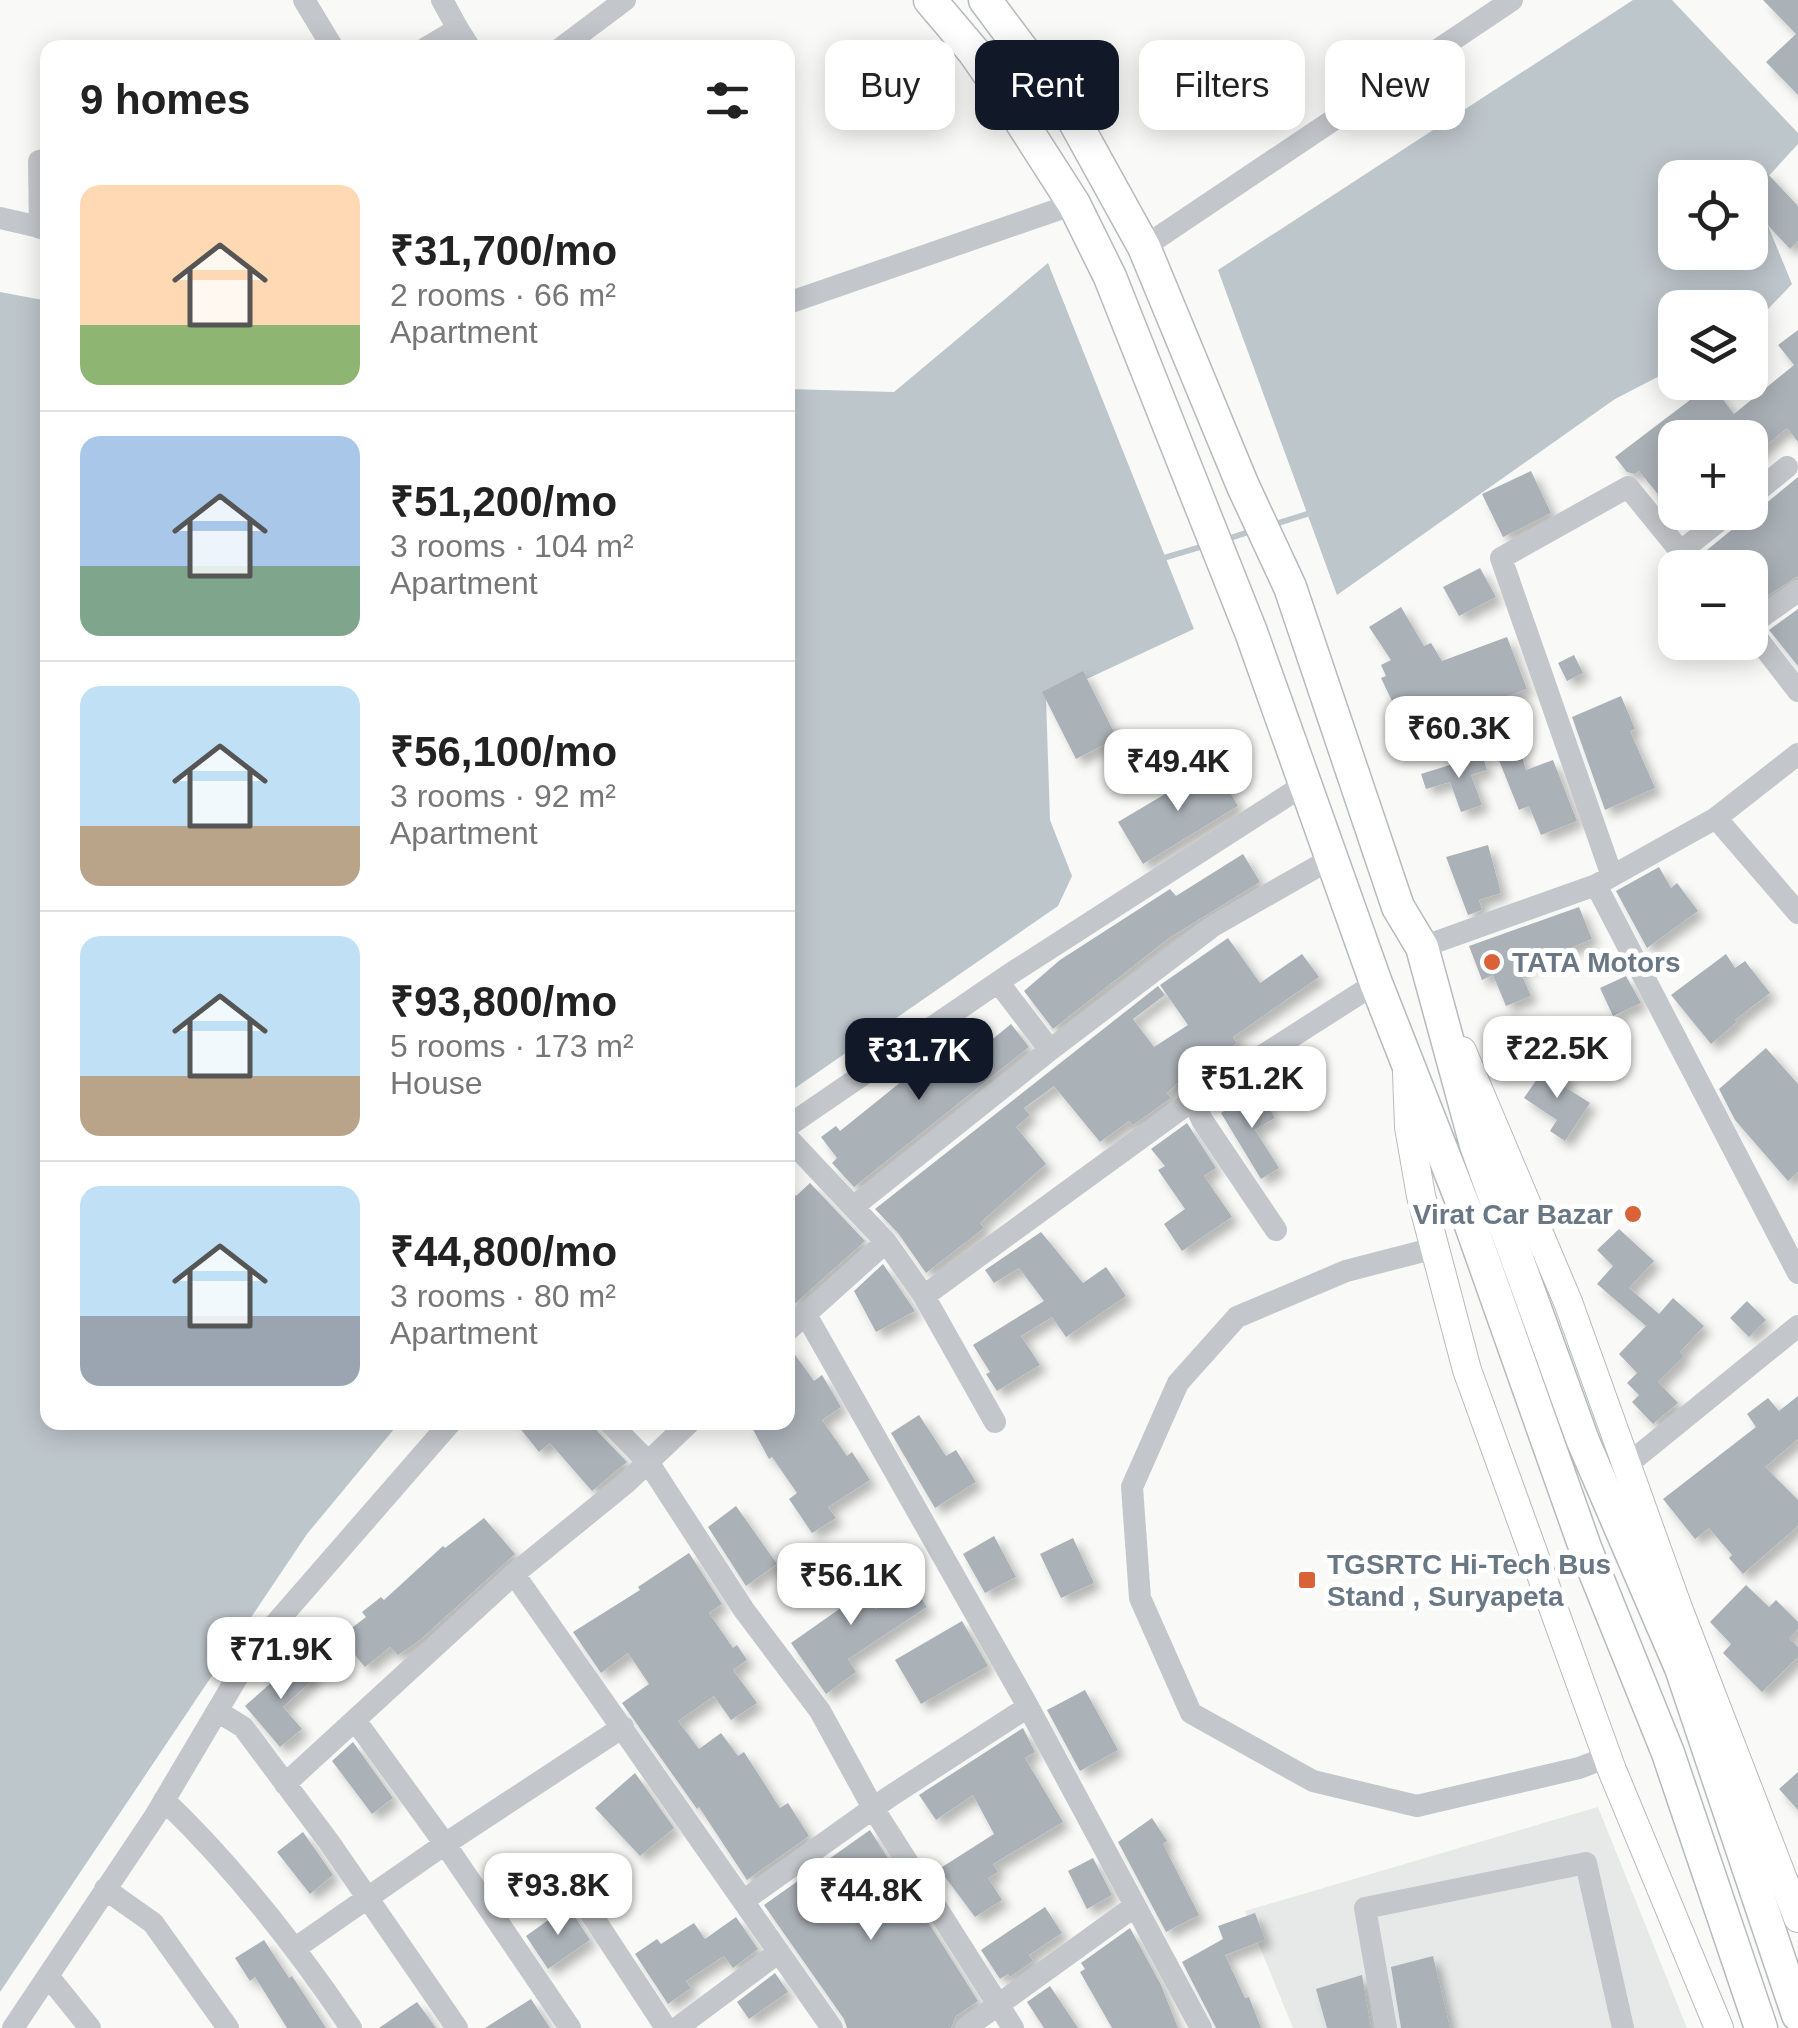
<!DOCTYPE html>
<html lang="en">
<head>
<meta charset="utf-8">
<style>
	body { margin:0; font-family:Arial,sans-serif; background:#f2f2f2; color:#222; height:100vh; display:flex; flex-direction:column; font-size:38px; white-space:nowrap }
	* { box-sizing:border-box; margin:0 }
	p { font-size:32px; color:#767676 }
	.icon { flex:none; width:55px; height:55px; fill:none; stroke:currentColor; stroke-width:2; stroke-linecap:round; stroke-linejoin:round }
	.map { position:relative; flex:1; overflow:hidden }
	.panel { position:absolute; left:40px; top:40px; width:755px; height:1390px; display:flex; flex-direction:column; background:#fff; border-radius:20px; box-shadow:0 5px 25px #0003 }
	.panel>* { flex:none }
	.hud { position:absolute; left:825px; top:40px; width:822px; height:90px; display:flex; gap:20px }
	.fabs { position:absolute; left:1658px; top:160px; display:grid; gap:20px }
	.fabs a { display:grid; place-items:center; width:110px; height:110px; border-radius:20px; background:#fff; box-shadow:0 5px 25px #0003; font-size:50px }
	.price { position:absolute; translate:-50% -85px; padding:0 22px; border-radius:20px; background:#fff; color:#222; font-size:32px; line-height:65px; filter:drop-shadow(0 2px 5px #0008) }
	.price::after { content:''; position:absolute; left:50%; top:60px; width:30px; height:22px; margin-left:-15px; background:inherit; clip-path:polygon(0 0,100% 0,50% 100%) }
	.price.selected { background:#111827; color:#fff }
	ul { padding:0; list-style:none }
	li { display:flex; align-items:center; gap:30px; height:250px; padding:0 40px }
	li+li { border-top:2px solid #e0e0e0 }
	li span { display:grid; place-items:center; flex:none; width:280px; height:200px; border-radius:20px; color:#555 }
	li>.icon { margin-inline-start:auto }
	span .icon { width:120px; height:120px; fill:#fffc; stroke-width:1 }
	li b { font-size:42px }
	h2 { display:flex; justify-content:space-between; align-items:center; height:120px; padding:0 40px; font-size:42px }
	.chip { padding:0 35px; border-radius:20px; background:#fff; box-shadow:0 5px 25px #0003; font-size:35px; line-height:90px }
	.chip.selected { background:#111827; color:#fff }
	.map>svg:first-child { display:block }
</style>
</head>
<body>
<div class="map">
<svg width="1798" height="2028" viewBox="0 0 1798 2028">
	<defs>
		<filter id="shadow"><feDropShadow dx="7" dy="7" stdDeviation="5" flood-color="#0004"/></filter>
	</defs>
	<rect width="100%" height="100%" fill="#f9f9f7"/>
	<path fill="#e7e8e8" d="M1598 1807 1687 2028H1293L1245 1911Z"/>
	<path fill="#bdc6cb" fill-rule="evenodd" d="M1633 0H1672L1798 133V144L1754 192 1792 284 1750 328V308H1675V368L1615 399 1337 595 1218 270ZM1675 178H1750V252H1675Z
		M1048 263 1194 629 1046 698 1050 820 1072 876 1058 906 788 1093V389L894 392Z
		M0 292 48 301V1422L399 1423 307 1534 0 1992Z"/>
	<g fill="none" stroke-linecap="round" stroke-linejoin="round">
		<path stroke="#bdc6cb" stroke-width="6" d="M1272 525 1307 514
			M1224 540 1255 530
			M1157 560 1207 545"/>
	</g>
	<path fill="#aab1b7" filter="url(#shadow)" d="M1763 0H1798V95L1766 62 1796 34Z
		M1766 172 1798 206V241L1790 249 1750 206V187Z
		M1798 330V442L1787 428 1750 459V438H1675V444L1659 456 1675 476V515L1639 471 1635 474 1627 472 1615 457 1711 384 1734 414 1794 365 1778 345Z
		M1531 471 1551 513 1503 537 1482 494Z
		M1798 477V576L1750 607V568H1709L1702 554 1739 524 1745 512 1759 509Z
		M1480 568 1496 597 1459 616 1443 587Z
		M1401 607 1424 646 1431 643 1442 661 1507 637 1527 689 1447 718 1453 729 1414 747 1381 678 1386 676 1381 665 1391 660 1369 627Z
		M1798 609V666L1769 630Z
		M1574 655 1583 673 1567 681 1558 663Z
		M1083 671 1117 738 1076 759 1042 692Z
		M1621 696 1635 729 1630 731 1655 788 1605 810 1572 717Z
		M1520 751 1526 770 1553 760 1577 821 1541 835 1529 806 1519 810 1498 758Z
		M1482 755 1487 770 1471 775 1482 805 1461 812 1450 782 1426 789 1421 774Z
		M1214 765 1238 806 1143 864 1118 822Z
		M1488 845 1501 893 1479 900 1482 910 1468 915 1446 857Z
		M1243 854 1260 882 1169 938 1053 1029 1024 991 1060 960 1170 889 1176 896Z
		M1659 867 1671 888 1677 883 1698 911 1647 948 1616 891Z
		M1579 907 1592 939 1519 969 1531 996 1506 1006 1493 975 1482 980 1469 946Z
		M1228 938 1260 983 1302 954 1319 977 1233 1037 1237 1043 1179 1082 1167 1093 1171 1098 1133 1125 1129 1121 1100 1142 1054 1086 1024 1108 1030 1115 1016 1127 1046 1164 980 1223 984 1228 926 1273 898 1233 875 1209 1158 986 1165 995 1133 1019 1154 1047 1188 1025 1160 985Z
		M1726 954 1735 968 1745 961 1770 993 1735 1020 1737 1022 1711 1044 1671 995Z
		M1626 976 1641 1003 1613 1016 1600 988Z
		M1011 1024 1029 1047 854 1187 832 1163 837 1158 821 1137 836 1126 840 1131 963 1032 978 1051Z
		M1766 1048 1798 1084V1172L1788 1181 1735 1120 1719 1089Z
		M1548 1063 1570 1079 1565 1087 1590 1103 1565 1141 1550 1131 1557 1120 1524 1098Z
		M1258 1091 1275 1118 1255 1130 1279 1168 1261 1179 1221 1113Z
		M1187 1123 1216 1168 1204 1176 1232 1217 1182 1251 1164 1224 1185 1209 1158 1170 1165 1166 1151 1149Z
		M810 1183 865 1241 788 1310V1186L796 1196Z
		M1619 1229 1654 1261 1629 1288 1659 1314 1673 1298 1704 1326 1680 1352 1684 1356 1658 1382 1678 1403 1653 1424 1632 1402 1639 1395 1627 1383 1637 1373 1619 1354 1646 1326 1597 1284 1613 1266 1597 1250Z
		M1041 1232 1083 1283 1106 1267 1126 1296 1066 1337 1052 1317 1021 1336 1040 1365 997 1391 986 1374 990 1372 973 1345 1044 1301 1019 1268 994 1283 985 1270Z
		M883 1264 915 1311 876 1332 854 1291Z
		M1747 1301 1766 1320 1749 1337 1730 1318Z
		M788 1345 814 1381 822 1375 828 1385 841 1407 822 1420 847 1456 852 1452 870 1480 828 1507 836 1518 812 1533 789 1499 797 1493 772 1457 769 1459 749 1422H788Z
		M1798 1396V1439L1765 1467 1798 1500V1526L1743 1574 1729 1558 1732 1555 1709 1528 1695 1539 1663 1499 1756 1427 1747 1414 1768 1398 1779 1411Z
		M919 1415 946 1456 956 1450 976 1482 935 1508 891 1433Z
		M515 1422H594L598 1432 627 1462 592 1491 550 1443 539 1452Z
		M736 1506 777 1564 746 1586 708 1527Z
		M484 1518 515 1554 420 1640 398 1655 390 1647 365 1667 340 1637 366 1617 362 1612 381 1597 384 1600 443 1546 445 1548Z
		M994 1536 1016 1577 985 1593 963 1554Z
		M1073 1538 1094 1583 1061 1598 1040 1554Z
		M689 1553 722 1604 709 1613 733 1648 737 1645 747 1660 733 1670 757 1703 731 1720 714 1696 678 1721 699 1749 721 1733 738 1756 744 1752 780 1808 788 1803 809 1836 747 1880 699 1807 697 1809 622 1703 649 1684 628 1653 601 1673 573 1632 640 1590 638 1587Z
		M844 1560 876 1609 912 1585 927 1607 848 1659 856 1672 826 1694 791 1643 845 1605 824 1574Z
		M1746 1585 1769 1607 1776 1600 1798 1622V1629L1789 1638 1798 1647V1657L1762 1692 1723 1653 1731 1644 1710 1622Z
		M962 1621 988 1666 921 1704 895 1660Z
		M299 1658 316 1677 283 1707 302 1729 280 1747 245 1706Z
		M1085 1690 1118 1750 1080 1771 1047 1710Z
		M1023 1728 1035 1752 1025 1758 1063 1822 993 1864 998 1872 988 1878 1002 1900 975 1917 939 1869 994 1834 973 1795 936 1820 919 1795Z
		M353 1742 393 1798 372 1814 332 1761Z
		M1798 1772V1810L1779 1789Z
		M635 1773 674 1828 640 1856 595 1808Z
		M1152 1818 1167 1841 1163 1844 1199 1915 1166 1932 1118 1842Z
		M870 1830 978 2001 956 2016 951 2028H847L844 2019 764 1905Z
		M303 1832 333 1875 310 1894 277 1852Z
		M1093 1858 1112 1895 1087 1909 1068 1871Z
		M568 1906 590 1940 548 1969 526 1936Z
		M1045 1907 1062 1933 1029 1955 1033 1961 1010 1977 1008 1974 1000 1979 981 1950Z
		M1255 1913 1265 1940 1225 1955 1245 1998 1249 1997 1261 2028H1216L1182 1962 1223 1939 1218 1926Z
		M736 1917 758 1949 733 1968 724 1956 686 1981 691 1988 668 2004 635 1954 657 1939 661 1944 694 1923 705 1939Z
		M1130 1928 1161 1985 1178 2028H1112L1080 1972 1085 1969 1081 1963Z
		M264 1940 289 1978 292 1976 326 2028H287L255 1977 250 1981 235 1958Z
		M1433 1956 1450 2028H1401L1391 1967Z
		M775 1973 788 1992 749 2019 737 2002Z
		M1362 1975 1371 2028H1327L1316 1989Z
		M1050 1986 1078 2028H1044L1027 2002Z
		M531 1999 550 2028H485Z
		M417 2002 436 2028H379Z"/>
	<g fill="none" stroke-linecap="round" stroke-linejoin="round">
		<g stroke="#b6babe" stroke-width="30">
			<path id="major" d="M1462 1051 1568 1302 1678 1608 1798 1918
				M1407 1073 1409 1127 1421 1196 1467 1370 1612 1770 1719 2028"/>
		</g>
		<g stroke="#b6b9bd" stroke-width="35">
			<path id="highway" d="M930 0 974 52 1006 98 1074 204 1110 277 1251 632 1376 983 1468 1217 1586 1550 1668 1753 1761 2028
				M985 0 1071 115 1144 247 1243 486 1290 587 1398 907 1422 947 1476 1145 1583 1441 1681 1668 1798 2015"/>
		</g>
		<path stroke="#c3c6ca" stroke-width="22" d="M304 0 333 48
			M442 0 458 29
			M426 48 458 29 470 48
			M561 48 625 0
			M0 218 48 229
			M40 228 39 161 48 159
			M1144 247 1512 0
			M788 303 1074 204
			M1750 497 1787 467
			M1680 552 1730 512
			M1750 625 1798 591
			M1750 629 1798 691
			M1798 754 1716 818 1596 885 1798 1273
			M1716 818 1798 913
			M1612 876 1501 558 1628 487 1694 568
			M1422 947 1596 885
			M998 982 1050 1050 1213 926 1334 857
			M1193 1100 1202 1120 1276 1230
			M788 1126 1007 976 1307 783
			M788 1138 886 1242 924 1296 995 1422
			M853 1207 1050 1050
			M1435 1248 1346 1271 1237 1317 1178 1383 1132 1487 1140 1598 1191 1713 1313 1781 1417 1806 1579 1768 1608 1757
			M924 1296 1193 1100 1376 983
			M805 1313 1025 1701 1201 2028
			M788 1330 886 1242
			M609 1422 648 1462 744 1610 820 1711 873 1808 1013 2028
			M1628 1464 1798 1326
			M514 1574 832 2028
			M217 1711 243 1727 329 1842 457 2028
			M355 1720 445 1844 570 2028
			M285 1784 514 1574 626 1483 690 1422
			M164 1800C236 1869 295 1945 351 2028
			M574 1888 666 2028
			M105 1889 153 1923 228 2028
			M743 1901 889 1797 1028 1707
			M297 1947 445 1844 623 1727
			M48 1976 90 2028
			M13 2028 155 1816 255 1647 451 1422
			M677 2028 779 1952
			M966 2028 1135 1906
			M1386 2028 1365 1908 1586 1863 1623 2028"/>
		<use href="#major" stroke="#fff" stroke-width="28"/>
		<use href="#highway" stroke="#fff" stroke-width="32"/>
	</g>
	<g fill="#d96337" stroke="#fff" stroke-width="4">
		<circle cx="1492" cy="962" r="10"/>
		<circle cx="1633" cy="1214" r="10"/>
		<rect x="1297" y="1570" width="20" height="20" rx="5"/>
	</g>
	<g text-anchor="middle" dominant-baseline="central" stroke-width="10" stroke-linejoin="round" paint-order="stroke">
		<g font-size="28" font-weight="bold" fill="#6a7886" stroke="#fff" text-anchor="start">
			<text x="1512" y="962">TATA Motors</text>
			<text x="1613" y="1214" text-anchor="end">Virat Car Bazar</text>
			<text x="1327" y="1564">TGSRTC Hi-Tech Bus<tspan x="1327" dy="32">Stand , Suryapeta</tspan></text>
		</g>
	</g>
</svg>
<div class="fabs">
<a><svg class="icon" aria-label="locate" viewBox="0 0 24 24"><circle cx="12" cy="12" r="6"/><path d="M12 2v4M12 18v4M2 12h4M18 12h4"/></svg></a>
<a><svg class="icon" aria-label="layers" viewBox="0 0 24 24"><path d="M12 4l9 5-9 5-9-5zM3 14l9 5 9-5"/></svg></a>
<a>+</a>
<a>−</a>
</div>
<b class="price" style="left:1459px;top:781px">₹60.3K</b>
<b class="price" style="left:1178px;top:814px">₹49.4K</b>
<b class="price" style="left:1557px;top:1101px">₹22.5K</b>
<b class="price selected" style="left:919px;top:1103px">₹31.7K</b>
<b class="price" style="left:1252px;top:1131px">₹51.2K</b>
<b class="price" style="left:851px;top:1628px">₹56.1K</b>
<b class="price" style="left:281px;top:1702px">₹71.9K</b>
<b class="price" style="left:558px;top:1938px">₹93.8K</b>
<b class="price" style="left:871px;top:1943px">₹44.8K</b>
<div class="hud">
<a class="chip">Buy</a>
<a class="chip selected">Rent</a>
<a class="chip">Filters</a>
<a class="chip">New</a>
</div>
<section class="panel">
<h2>9 homes<svg class="icon" aria-label="filters" viewBox="0 0 24 24"><path d="M4 7h16M4 17h16"/><circle cx="9" cy="7" r="2"/><circle cx="15" cy="17" r="2"/></svg></h2>
<ul>
<li><span style="background:linear-gradient(#ffd9b3 70%,#8fb573 0)"><svg class="icon" aria-label="home" viewBox="0 0 24 24"><path d="M3 11l9-7 9 7M6 9v11h12V9"/></svg></span><div><b>₹31,700/mo</b><p>2 rooms · 66 m²</p><p>Apartment</p></div></li>
<li><span style="background:linear-gradient(#a9c7e8 65%,#7fa58c 0)"><svg class="icon" aria-label="home" viewBox="0 0 24 24"><path d="M3 11l9-7 9 7M6 9v11h12V9"/></svg></span><div><b>₹51,200/mo</b><p>3 rooms · 104 m²</p><p>Apartment</p></div></li>
<li><span style="background:linear-gradient(#bfe0f5 70%,#b9a48a 0)"><svg class="icon" aria-label="home" viewBox="0 0 24 24"><path d="M3 11l9-7 9 7M6 9v11h12V9"/></svg></span><div><b>₹56,100/mo</b><p>3 rooms · 92 m²</p><p>Apartment</p></div></li>
<li><span style="background:linear-gradient(#bfe0f5 70%,#b9a48a 0)"><svg class="icon" aria-label="home" viewBox="0 0 24 24"><path d="M3 11l9-7 9 7M6 9v11h12V9"/></svg></span><div><b>₹93,800/mo</b><p>5 rooms · 173 m²</p><p>House</p></div></li>
<li><span style="background:linear-gradient(#bfe0f5 65%,#9aa5b1 0)"><svg class="icon" aria-label="home" viewBox="0 0 24 24"><path d="M3 11l9-7 9 7M6 9v11h12V9"/></svg></span><div><b>₹44,800/mo</b><p>3 rooms · 80 m²</p><p>Apartment</p></div></li>
</ul>
</section>
</div>
</body>
</html>
